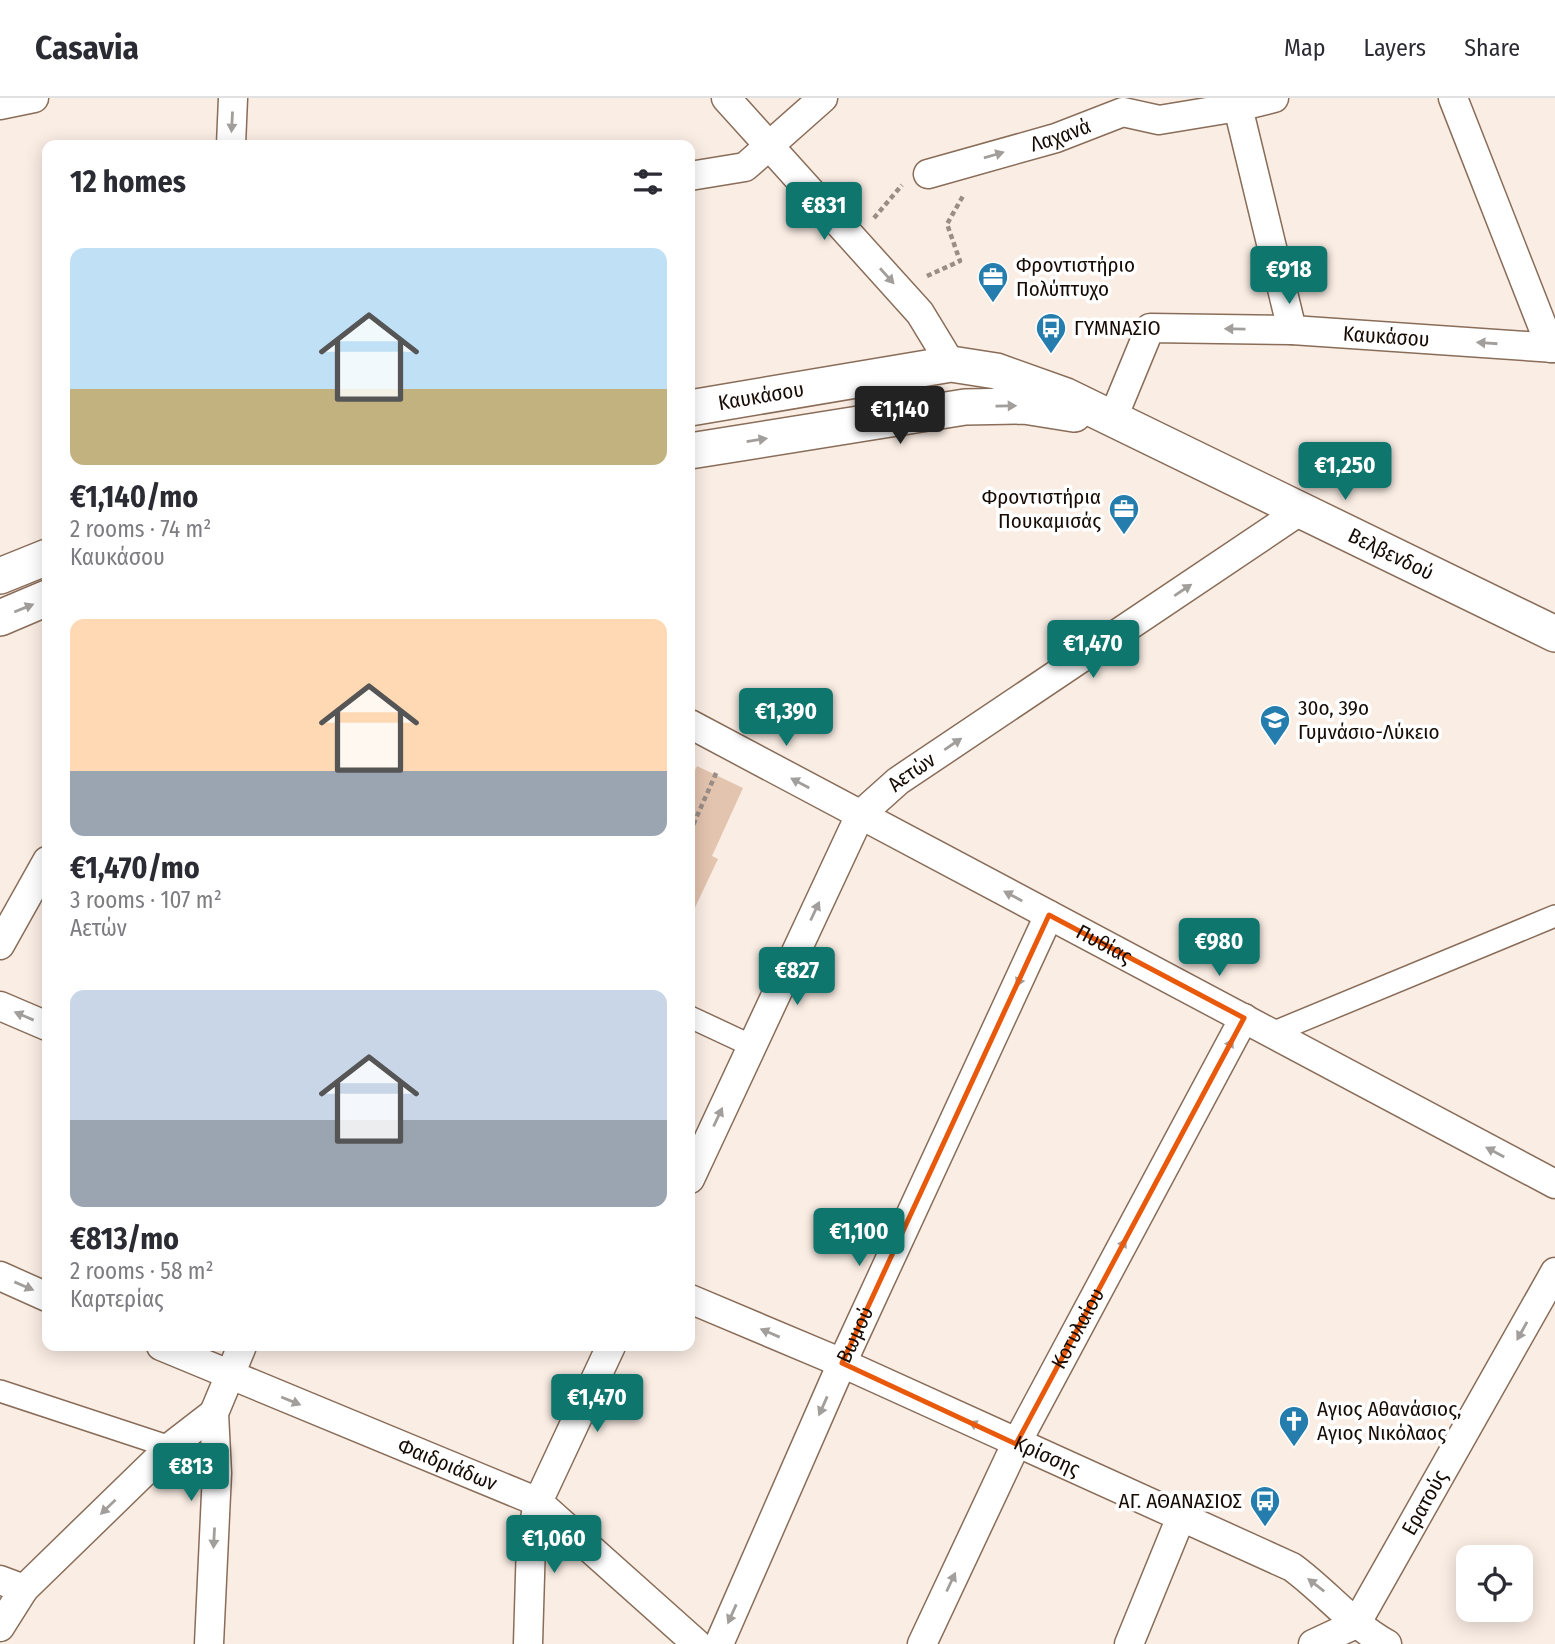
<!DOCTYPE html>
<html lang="en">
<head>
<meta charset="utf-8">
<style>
	body { margin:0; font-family:"Fira Sans Condensed",sans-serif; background:#f7f7f7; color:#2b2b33; height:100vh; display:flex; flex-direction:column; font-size:26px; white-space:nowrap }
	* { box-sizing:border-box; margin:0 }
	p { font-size:23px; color:#7c7c81 }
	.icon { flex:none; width:38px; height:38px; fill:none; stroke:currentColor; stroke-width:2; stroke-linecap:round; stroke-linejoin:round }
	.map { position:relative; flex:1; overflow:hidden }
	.drawer { position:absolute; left:42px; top:42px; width:653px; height:1211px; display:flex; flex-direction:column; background:#fff; border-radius:14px; box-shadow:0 4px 18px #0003 }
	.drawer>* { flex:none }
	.buttons { position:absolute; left:1456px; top:1447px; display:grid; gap:14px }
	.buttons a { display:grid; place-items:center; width:77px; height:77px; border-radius:14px; background:#fff; box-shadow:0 4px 18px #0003; font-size:35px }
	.price { position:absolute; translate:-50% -60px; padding:0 16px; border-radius:7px; background:#0f766e; color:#fff; font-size:23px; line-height:46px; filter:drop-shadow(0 2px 4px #0008) }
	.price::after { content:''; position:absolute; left:50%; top:42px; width:21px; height:16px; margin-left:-10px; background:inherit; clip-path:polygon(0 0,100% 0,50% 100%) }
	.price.selected { background:#222; color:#fff }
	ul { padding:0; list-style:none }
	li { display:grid; align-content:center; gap:14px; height:371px; padding:0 28px }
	li span { display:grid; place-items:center; height:217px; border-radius:14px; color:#555 }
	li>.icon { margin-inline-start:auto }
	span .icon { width:126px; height:126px; fill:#fffc; stroke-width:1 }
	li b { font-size:30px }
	h2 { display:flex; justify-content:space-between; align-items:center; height:84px; padding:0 28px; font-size:30px }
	header { display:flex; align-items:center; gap:42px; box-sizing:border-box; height:98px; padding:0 35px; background:#fff; border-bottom:2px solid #e1e1e2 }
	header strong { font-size:33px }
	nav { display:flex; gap:38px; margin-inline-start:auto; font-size:24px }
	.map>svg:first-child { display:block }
</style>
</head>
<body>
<header>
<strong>Casavia</strong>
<nav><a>Map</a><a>Layers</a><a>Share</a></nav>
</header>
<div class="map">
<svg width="1555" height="1546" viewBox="0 0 1555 1546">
	<rect width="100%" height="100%" fill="#faede4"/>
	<path fill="#e3c4af" d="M697 668 743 690 712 758 718 761 690 820V683Z"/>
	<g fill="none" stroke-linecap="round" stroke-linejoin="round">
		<g stroke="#896d59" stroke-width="24">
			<path id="pedestrian" d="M690 919 752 948
				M1272 935 1555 818
				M0 1293 170 1349 217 1375"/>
		</g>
		<g stroke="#896d59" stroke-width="31">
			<g id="minor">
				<path d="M726 0 920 215 951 266"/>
				<path d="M1453 0 1551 250"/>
				<path d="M0 7 34 0"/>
				<path d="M1238 9 1292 232"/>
				<path d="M231 47 233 0"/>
				<path id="s1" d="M928 76 1056 40 1123 14 1159 22 1238 9 1274 0"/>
				<path d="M690 78 745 69 823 0"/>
				<path id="s2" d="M1112 322 1150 230 1292 232 1555 250"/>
				<path id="s3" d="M690 626 1555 1086"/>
				<path d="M0 847 47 763"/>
				<path d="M0 908 47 928"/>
				<path id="s4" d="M690 1081 860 717 898 683 1300 413"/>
				<path d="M0 1178 47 1199"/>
				<path id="s5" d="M690 1201 842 1265 1292 1469C1325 1493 1351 1526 1387 1546"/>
				<path id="s6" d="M161 1248 538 1404 697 1546"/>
				<path d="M0 1482 24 1491"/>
				<path d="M0 1529 24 1491 170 1349 214 1315"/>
				<path d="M209 1546 217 1375 214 1315 242 1248"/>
				<path d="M528 1546 531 1444 538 1404 611 1248"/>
				<path id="s7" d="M719 1546 842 1265 1049 817"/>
				<path id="s8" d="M922 1546 1016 1346 1244 920"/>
				<path d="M1129 1546 1181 1419"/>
				<path id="s9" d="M1313 1546 1356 1526 1555 1174"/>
			</g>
		</g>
		<g stroke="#896d59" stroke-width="38">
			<g id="tertiary">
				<path id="s10" d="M690 310 951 266 996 273 1066 298 1555 536"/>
				<path d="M690 353 965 309 1024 308 1074 316"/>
				<path d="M0 478 47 459"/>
				<path d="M0 520 47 500"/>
			</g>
		</g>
		<path stroke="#998d85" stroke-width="4.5" stroke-dasharray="5 3.5" stroke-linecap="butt" d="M874 120 902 87
			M927 178 960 163 947 126 963 98
			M690 734 717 673"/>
		<use href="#pedestrian" stroke="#fff" stroke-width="21"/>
		<use href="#minor" stroke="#fff" stroke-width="28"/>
		<use href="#tertiary" stroke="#fff" stroke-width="35"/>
	</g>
	<defs><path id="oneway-solid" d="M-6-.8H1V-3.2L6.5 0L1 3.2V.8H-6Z" transform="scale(1.75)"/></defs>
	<g fill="#a29e9b">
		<use href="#oneway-solid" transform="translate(232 24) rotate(93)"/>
		<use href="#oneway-solid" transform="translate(994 57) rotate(-16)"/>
		<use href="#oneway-solid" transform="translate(887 178) rotate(48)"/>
		<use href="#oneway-solid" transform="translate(1235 231) rotate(-179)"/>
		<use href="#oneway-solid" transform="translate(1487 245) rotate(-176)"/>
		<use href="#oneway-solid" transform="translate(1006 308) rotate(-1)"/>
		<use href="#oneway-solid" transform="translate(757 342) rotate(-9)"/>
		<use href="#oneway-solid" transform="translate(1183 492) rotate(-34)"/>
		<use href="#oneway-solid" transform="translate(24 510) rotate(-22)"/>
		<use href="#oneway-solid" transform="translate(953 646) rotate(-34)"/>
		<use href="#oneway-solid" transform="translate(800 685) rotate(-152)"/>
		<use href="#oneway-solid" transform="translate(1013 798) rotate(-152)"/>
		<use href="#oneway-solid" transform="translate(815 813) rotate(-65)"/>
		<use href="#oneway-solid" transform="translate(1021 879) rotate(115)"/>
		<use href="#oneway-solid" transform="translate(24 918) rotate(-157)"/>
		<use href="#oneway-solid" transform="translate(1228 950) rotate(-62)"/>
		<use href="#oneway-solid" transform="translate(718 1019) rotate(-65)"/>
		<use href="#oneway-solid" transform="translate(1495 1054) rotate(-152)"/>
		<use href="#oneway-solid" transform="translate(1121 1150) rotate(-62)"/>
		<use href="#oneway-solid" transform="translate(24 1188) rotate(23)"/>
		<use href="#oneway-solid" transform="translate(1522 1233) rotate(119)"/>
		<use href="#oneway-solid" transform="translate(770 1235) rotate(-157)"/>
		<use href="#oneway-solid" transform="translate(291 1303) rotate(22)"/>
		<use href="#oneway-solid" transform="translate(823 1308) rotate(114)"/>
		<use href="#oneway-solid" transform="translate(978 1328) rotate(-155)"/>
		<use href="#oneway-solid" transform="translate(108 1409) rotate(136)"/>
		<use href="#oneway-solid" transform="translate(214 1440) rotate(93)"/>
		<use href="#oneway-solid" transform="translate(951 1484) rotate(-65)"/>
		<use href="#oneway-solid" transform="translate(1316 1487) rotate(-142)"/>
		<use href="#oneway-solid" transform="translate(732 1516) rotate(114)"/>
	</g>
	<path fill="none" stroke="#e8590c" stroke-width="5" stroke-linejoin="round" d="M1049 817 1244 920 1016 1346 842 1265Z"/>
	<defs>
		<g id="office-pin" transform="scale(1.575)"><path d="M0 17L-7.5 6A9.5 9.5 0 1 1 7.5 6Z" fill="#247dac" stroke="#fff"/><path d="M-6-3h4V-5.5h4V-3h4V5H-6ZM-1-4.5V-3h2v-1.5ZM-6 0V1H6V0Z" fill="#fff"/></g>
		<g id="bus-pin" transform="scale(1.575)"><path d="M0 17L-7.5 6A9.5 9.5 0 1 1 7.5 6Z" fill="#247dac" stroke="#fff"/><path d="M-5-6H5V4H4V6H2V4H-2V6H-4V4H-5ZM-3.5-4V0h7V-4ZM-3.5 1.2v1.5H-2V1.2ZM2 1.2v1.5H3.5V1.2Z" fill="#fff"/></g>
		<g id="school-pin" transform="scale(1.575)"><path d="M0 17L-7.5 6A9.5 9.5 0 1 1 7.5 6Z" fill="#247dac" stroke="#fff"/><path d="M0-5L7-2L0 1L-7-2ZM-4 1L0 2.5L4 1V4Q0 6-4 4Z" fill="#fff"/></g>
		<g id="church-pin" transform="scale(1.575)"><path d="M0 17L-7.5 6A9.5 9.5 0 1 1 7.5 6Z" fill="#247dac" stroke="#fff"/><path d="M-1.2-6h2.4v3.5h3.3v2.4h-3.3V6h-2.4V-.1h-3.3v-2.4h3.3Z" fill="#fff"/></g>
	</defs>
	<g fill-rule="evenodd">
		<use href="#office-pin" x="993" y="179"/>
		<use href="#bus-pin" x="1051" y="230"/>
		<use href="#office-pin" x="1124" y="411"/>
		<use href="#school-pin" x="1275" y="622"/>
		<use href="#church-pin" x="1294" y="1323"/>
		<use href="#bus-pin" x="1265" y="1403"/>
	</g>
	<g text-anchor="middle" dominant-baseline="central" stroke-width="7" stroke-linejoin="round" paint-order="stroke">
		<g font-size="21" fill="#170c05" stroke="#fff">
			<text stroke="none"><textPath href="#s1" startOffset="138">Λαχανά</textPath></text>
			<text stroke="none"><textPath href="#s2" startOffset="336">Καυκάσου</textPath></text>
			<text stroke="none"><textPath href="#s10" startOffset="72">Καυκάσου</textPath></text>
			<text stroke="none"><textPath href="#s10" startOffset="746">Βελβενδού</textPath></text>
			<text stroke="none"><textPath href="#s4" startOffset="469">Αετών</textPath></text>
			<text stroke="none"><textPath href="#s3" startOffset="469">Πυθίας</textPath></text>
			<text stroke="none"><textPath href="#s8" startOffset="352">Κοτυλαίου</textPath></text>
			<text stroke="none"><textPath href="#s7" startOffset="338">Βωμού</textPath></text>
			<text stroke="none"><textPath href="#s5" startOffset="390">Κρίσσης</textPath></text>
			<text stroke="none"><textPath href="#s6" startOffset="310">Φαιδριάδων</textPath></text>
			<text stroke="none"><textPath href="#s9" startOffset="187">Ερατούς</textPath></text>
		</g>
		<g font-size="21" fill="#170c05" stroke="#fff" text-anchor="start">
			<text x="1016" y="167">Φροντιστήριο<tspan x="1016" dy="24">Πολύπτυχο</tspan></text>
			<text x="1074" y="230">ΓΥΜΝΑΣΙΟ</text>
			<text x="1101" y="399" text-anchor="end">Φροντιστήρια<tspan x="1101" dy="24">Πουκαμισάς</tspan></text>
			<text x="1298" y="610">30ο, 39ο<tspan x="1298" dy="24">Γυμνάσιο-Λύκειο</tspan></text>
			<text x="1317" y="1311">Αγιος Αθανάσιος,<tspan x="1317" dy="24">Αγιος Νικόλαος</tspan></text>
			<text x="1242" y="1403" text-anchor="end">ΑΓ. ΑΘΑΝΑΣΙΟΣ</text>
		</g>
	</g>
</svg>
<div class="buttons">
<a><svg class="icon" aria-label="locate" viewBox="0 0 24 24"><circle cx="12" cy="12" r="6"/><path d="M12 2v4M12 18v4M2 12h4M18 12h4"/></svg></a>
</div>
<b class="price" style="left:824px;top:144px">€831</b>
<b class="price" style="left:1289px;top:208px">€918</b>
<b class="price selected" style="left:900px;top:348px">€1,140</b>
<b class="price" style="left:1345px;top:404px">€1,250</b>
<b class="price" style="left:1093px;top:582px">€1,470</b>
<b class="price" style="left:786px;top:650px">€1,390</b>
<b class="price" style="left:1219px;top:880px">€980</b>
<b class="price" style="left:797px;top:909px">€827</b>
<b class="price" style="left:859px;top:1170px">€1,100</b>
<b class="price" style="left:597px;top:1336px">€1,470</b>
<b class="price" style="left:191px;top:1405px">€813</b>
<b class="price" style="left:554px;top:1477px">€1,060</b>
<section class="drawer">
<h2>12 homes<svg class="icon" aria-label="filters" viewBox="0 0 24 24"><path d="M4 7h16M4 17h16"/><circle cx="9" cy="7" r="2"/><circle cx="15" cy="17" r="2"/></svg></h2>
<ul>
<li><span style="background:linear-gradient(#bfe0f5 65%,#c2b280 0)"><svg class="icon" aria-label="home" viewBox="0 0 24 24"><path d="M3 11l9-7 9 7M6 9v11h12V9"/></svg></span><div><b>€1,140/mo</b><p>2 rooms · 74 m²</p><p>Καυκάσου</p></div></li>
<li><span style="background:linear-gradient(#ffd9b3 70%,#9aa5b1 0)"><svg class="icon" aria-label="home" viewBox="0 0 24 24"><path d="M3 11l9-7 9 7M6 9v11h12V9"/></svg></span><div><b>€1,470/mo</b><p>3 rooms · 107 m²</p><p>Αετών</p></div></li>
<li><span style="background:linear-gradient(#c9d6e8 60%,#9aa5b1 0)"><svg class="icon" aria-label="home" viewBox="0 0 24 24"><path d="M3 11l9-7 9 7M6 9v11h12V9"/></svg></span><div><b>€813/mo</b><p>2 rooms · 58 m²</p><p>Καρτερίας</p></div></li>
</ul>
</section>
</div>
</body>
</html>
